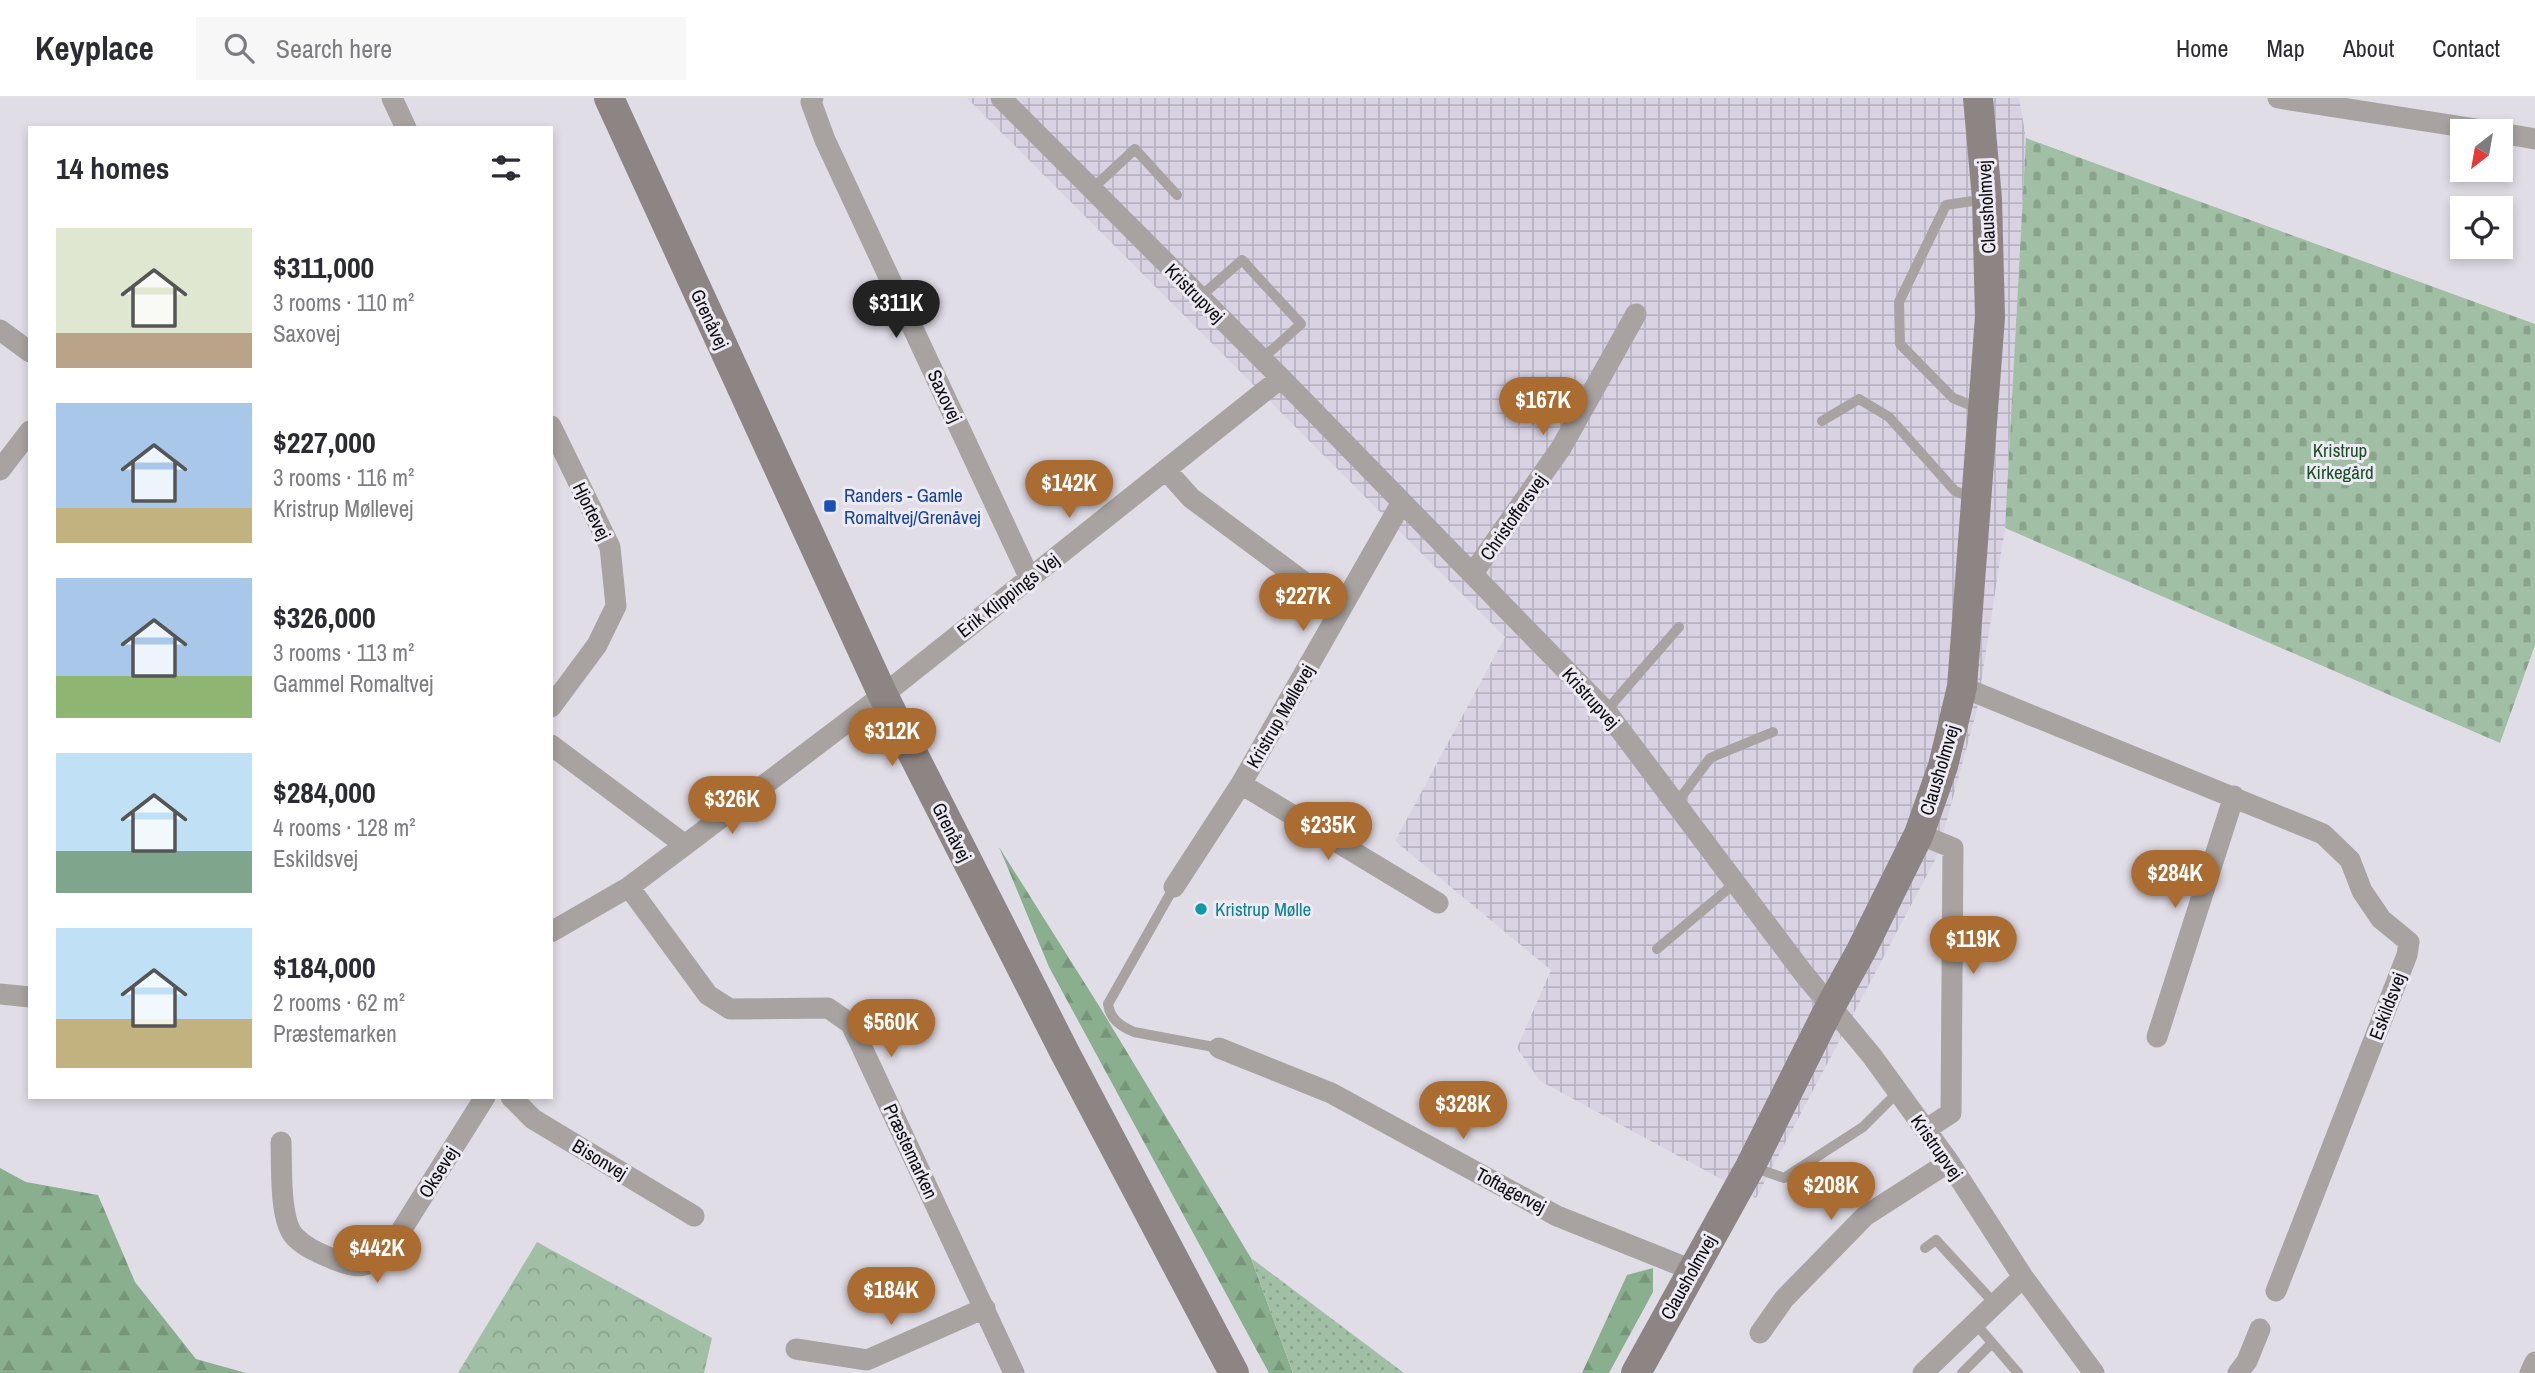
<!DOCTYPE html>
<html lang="en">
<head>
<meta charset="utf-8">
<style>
	body { margin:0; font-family:"Archivo Narrow",sans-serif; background:#f7f7f7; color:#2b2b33; height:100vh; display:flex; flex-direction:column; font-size:26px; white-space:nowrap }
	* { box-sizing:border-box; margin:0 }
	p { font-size:23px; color:#7c7c81 }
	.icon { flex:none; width:38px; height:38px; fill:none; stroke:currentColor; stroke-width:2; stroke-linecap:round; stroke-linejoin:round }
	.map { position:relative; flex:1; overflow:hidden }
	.drawer { position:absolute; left:28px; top:28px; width:525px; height:973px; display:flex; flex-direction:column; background:#fff; border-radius:0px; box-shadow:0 4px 10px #0003 }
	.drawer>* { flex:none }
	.needle { width:46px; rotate:211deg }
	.controls { position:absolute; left:2450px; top:21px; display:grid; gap:14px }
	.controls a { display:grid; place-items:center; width:63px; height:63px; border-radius:0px; background:#fff; box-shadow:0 4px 10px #0003; font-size:35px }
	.price { position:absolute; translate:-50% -60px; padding:0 16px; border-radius:24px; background:#aa6c31; color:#fff; font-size:23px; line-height:46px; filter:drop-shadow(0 2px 4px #0008) }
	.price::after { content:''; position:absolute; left:50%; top:42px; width:21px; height:16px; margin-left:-10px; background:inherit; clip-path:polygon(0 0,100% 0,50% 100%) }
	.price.selected { background:#222; color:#fff }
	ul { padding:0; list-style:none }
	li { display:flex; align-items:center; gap:21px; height:175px; padding:0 28px }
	li span { display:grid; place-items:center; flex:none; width:196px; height:140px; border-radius:0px; color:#555 }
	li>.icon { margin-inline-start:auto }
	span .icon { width:84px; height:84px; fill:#fffc; stroke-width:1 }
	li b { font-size:30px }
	h2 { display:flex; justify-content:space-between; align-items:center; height:84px; padding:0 28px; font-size:30px }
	header { display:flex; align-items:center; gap:42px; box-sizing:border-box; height:98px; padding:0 35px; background:#fff; border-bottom:2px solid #e1e1e2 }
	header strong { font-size:33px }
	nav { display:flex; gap:38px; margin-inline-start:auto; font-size:24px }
	.search { width:490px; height:63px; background:#f7f7f7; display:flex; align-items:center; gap:18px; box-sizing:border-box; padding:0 24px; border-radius:0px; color:#7c7c81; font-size:26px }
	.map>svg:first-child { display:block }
</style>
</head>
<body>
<header>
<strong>Keyplace</strong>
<div class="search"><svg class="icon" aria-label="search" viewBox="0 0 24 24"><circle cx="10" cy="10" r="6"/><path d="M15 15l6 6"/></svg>Search here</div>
<nav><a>Home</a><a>Map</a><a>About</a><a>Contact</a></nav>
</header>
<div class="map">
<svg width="2535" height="1275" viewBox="0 0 2535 1275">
	<defs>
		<pattern id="industrial-grid" width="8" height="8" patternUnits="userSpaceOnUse" patternTransform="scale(1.75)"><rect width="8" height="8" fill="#d8d2e3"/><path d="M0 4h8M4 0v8" fill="none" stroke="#b8b3c2"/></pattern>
		<pattern id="forest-firs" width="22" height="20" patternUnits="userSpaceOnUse" patternTransform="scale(1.75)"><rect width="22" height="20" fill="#8aaf8e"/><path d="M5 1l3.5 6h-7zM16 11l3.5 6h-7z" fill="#769579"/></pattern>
		<pattern id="cemetery-stones" width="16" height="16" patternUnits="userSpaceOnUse" patternTransform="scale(1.75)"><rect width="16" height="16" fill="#a1bfa4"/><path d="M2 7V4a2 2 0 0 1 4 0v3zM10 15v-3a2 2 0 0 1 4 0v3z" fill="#89a38c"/></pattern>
		<pattern id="park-crowns" width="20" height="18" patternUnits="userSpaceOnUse" patternTransform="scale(1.75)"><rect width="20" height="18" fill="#a1bfa4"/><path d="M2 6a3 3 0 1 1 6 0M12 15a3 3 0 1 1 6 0" fill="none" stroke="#89a38c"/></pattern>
		<pattern id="garden-dots" width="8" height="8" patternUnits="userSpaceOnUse" patternTransform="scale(1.75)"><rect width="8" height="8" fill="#a1bfa4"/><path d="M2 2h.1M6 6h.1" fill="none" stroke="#89a38c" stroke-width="1.8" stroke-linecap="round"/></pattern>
	</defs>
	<rect width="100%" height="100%" fill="#e1dde7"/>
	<path fill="url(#industrial-grid)" d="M967 0H2019L2026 40 2005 430 1977 612 1937 758 1756 1100 1540 983 1517 950 1551 872 1395 743 1505 539Z"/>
	<path fill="url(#forest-firs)" d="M999 749 1101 911 1251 1160 1293 1275H1269L1049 869Z
		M0 1070 26 1084 98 1097 135 1184 196 1261 246 1275H0Z
		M1653 1170V1194L1609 1275H1582L1627 1177Z"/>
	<path fill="url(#cemetery-stones)" d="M2026 40 2535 226V547L2500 645 2005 430Z"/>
	<path fill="url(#park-crowns)" d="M537 1144 712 1240 704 1275H458Z"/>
	<path fill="url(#garden-dots)" d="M1251 1160 1404 1275H1293Z"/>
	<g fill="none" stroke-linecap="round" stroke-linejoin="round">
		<path stroke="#a8a3a1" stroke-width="10" d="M1092 91 1135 51 1177 97
			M1200 199 1242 162 1301 226 1262 261
			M1980 311 1953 300 1900 246 1899 204 1946 107 1986 101
			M1822 323 1859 301 1889 319 1955 393 1973 400
			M1606 613 1679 529
			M1676 706 1710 660 1773 634
			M1174 789 1108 906C1110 921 1120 928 1134 934L1219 950
			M1657 851 1735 785
			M1753 1069 1784 1080 1863 1029 1898 994
			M1925 1150 1936 1142 1995 1206
			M1975 1225 2018 1275
			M1962 1275 1992 1245"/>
		<path stroke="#a8a3a1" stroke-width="21" d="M392 0 406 30
			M813 0 811 4 825 42 1030 481
			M1001 0 1281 280 1606 613 1804 876 1872 958 1949 1064 2023 1179 2094 1275
			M2278 0 2489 33
			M2501 35 2535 41
			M0 232 30 254
			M551 328 610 449 616 508 597 547 551 609
			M0 372 30 333
			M1166 372 1191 400 1312 490
			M1473 475 1561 350 1636 216
			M1962 589 2323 736 2350 762 2362 793 2381 821 2409 844 2407 857 2276 1193
			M551 647 685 747
			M1241 686 1438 805
			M1919 736 1953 750 1951 1015 1925 1032
			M629 789 708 897 730 911 828 910 851 926 1014 1275
			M1174 789 1241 686 1402 404
			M551 834 629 789 685 747 883 597 1281 280
			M0 896 30 899
			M2157 939 2234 698
			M1219 950 1331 995 1557 1118 1692 1172
			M511 999 533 1021 694 1118
			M281 1044C282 1068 279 1123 295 1139 306 1150 319 1155 333 1161 357 1171 365 1171 387 1155L485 999
			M1760 1235 1784 1201 1865 1118 1949 1064
			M796 1251 867 1262 985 1210
			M1923 1275 2023 1179
			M2238 1275 2247 1263 2260 1231
			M2530 1275 2535 1264"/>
		<path stroke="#8d8583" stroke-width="30" d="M609 0 883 597 1065 955 1234 1275
			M1636 1275 1750 1069 1830 909 1861 853 1919 736 1943 668 1962 589 1990 219 1987 101 1978 0"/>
	</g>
	<rect fill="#1a4fb4" stroke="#eeeaf4" stroke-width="2.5" x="823" y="401" width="14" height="14" rx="3.5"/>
	<circle fill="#0f9aa8" stroke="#eeeaf4" stroke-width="2.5" cx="1201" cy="811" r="7"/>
	<g text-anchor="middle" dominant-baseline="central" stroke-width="6" stroke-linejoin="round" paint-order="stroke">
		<g font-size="19" fill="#0d0c0f" stroke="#eeeaf4">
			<text transform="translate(1986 109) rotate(-93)">Clausholmvej</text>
			<text transform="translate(1195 195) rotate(45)">Kristrupvej</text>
			<text transform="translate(710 221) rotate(65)">Grenåvej</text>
			<text transform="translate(945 298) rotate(65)">Saxovej</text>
			<text transform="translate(592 413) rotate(64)">Hjortevej</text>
			<text transform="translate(1513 419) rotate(-55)">Christoffersvej</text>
			<text transform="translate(1008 497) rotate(-38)">Erik Klippings Vej</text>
			<text transform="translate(1591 600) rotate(48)">Kristrupvej</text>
			<text transform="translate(1280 618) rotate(-60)">Kristrup Møllevej</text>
			<text transform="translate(1939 672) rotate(-73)">Clausholmvej</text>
			<text transform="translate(952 734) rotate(63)">Grenåvej</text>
			<text transform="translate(2387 908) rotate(-69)">Eskildsvej</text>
			<text transform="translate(1937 1049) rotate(55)">Kristrupvej</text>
			<text transform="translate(911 1053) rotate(65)">Præstemarken</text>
			<text transform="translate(600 1061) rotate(31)">Bisonvej</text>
			<text transform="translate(438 1074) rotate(-58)">Oksevej</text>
			<text transform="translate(1511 1092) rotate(28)">Toftagervej</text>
			<text transform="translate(1688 1179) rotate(-61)">Clausholmvej</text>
		</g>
		<g font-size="19" fill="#184f24" stroke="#eeeaf4">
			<text x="2340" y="352">Kristrup<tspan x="2340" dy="22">Kirkegård</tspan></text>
		</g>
		<g font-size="19" fill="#164399" stroke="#eeeaf4" text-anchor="start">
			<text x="844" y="397">Randers - Gamle<tspan x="844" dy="22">Romaltvej/Grenåvej</tspan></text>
		</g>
		<g font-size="19" fill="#0d838f" stroke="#eeeaf4" text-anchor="start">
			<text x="1215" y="811">Kristrup Mølle</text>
		</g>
	</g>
</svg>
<div class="controls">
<a><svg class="needle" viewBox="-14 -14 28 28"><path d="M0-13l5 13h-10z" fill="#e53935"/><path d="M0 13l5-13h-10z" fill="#7c7c81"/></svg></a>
<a><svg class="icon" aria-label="locate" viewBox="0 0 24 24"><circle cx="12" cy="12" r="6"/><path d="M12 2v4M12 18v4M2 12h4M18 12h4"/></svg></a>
</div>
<b class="price selected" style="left:896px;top:242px">$311K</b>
<b class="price" style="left:1543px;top:339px">$167K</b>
<b class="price" style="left:1069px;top:422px">$142K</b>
<b class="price" style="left:1303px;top:535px">$227K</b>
<b class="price" style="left:892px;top:670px">$312K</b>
<b class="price" style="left:732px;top:738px">$326K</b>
<b class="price" style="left:1328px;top:764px">$235K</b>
<b class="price" style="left:2175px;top:812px">$284K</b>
<b class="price" style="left:1973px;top:878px">$119K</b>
<b class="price" style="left:891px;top:961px">$560K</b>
<b class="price" style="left:1463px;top:1043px">$328K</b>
<b class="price" style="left:1831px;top:1124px">$208K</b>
<b class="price" style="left:377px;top:1187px">$442K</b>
<b class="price" style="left:891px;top:1229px">$184K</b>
<section class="drawer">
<h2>14 homes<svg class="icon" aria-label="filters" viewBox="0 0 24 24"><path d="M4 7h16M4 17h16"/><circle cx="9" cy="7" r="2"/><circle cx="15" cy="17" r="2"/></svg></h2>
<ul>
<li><span style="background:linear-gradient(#dfe7d0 75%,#b9a48a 0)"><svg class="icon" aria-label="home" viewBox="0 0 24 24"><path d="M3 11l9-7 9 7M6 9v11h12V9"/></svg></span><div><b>$311,000</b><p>3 rooms · 110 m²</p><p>Saxovej</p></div></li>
<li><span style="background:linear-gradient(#a9c7e8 75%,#c2b280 0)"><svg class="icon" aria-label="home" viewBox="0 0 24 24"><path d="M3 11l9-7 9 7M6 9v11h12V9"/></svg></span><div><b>$227,000</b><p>3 rooms · 116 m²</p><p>Kristrup Møllevej</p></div></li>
<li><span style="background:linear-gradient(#a9c7e8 70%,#8fb573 0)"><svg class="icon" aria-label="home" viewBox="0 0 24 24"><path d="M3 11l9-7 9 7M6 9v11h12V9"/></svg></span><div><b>$326,000</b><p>3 rooms · 113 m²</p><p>Gammel Romaltvej</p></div></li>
<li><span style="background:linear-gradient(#bfe0f5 70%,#7fa58c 0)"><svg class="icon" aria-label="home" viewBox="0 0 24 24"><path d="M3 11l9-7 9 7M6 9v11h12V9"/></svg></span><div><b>$284,000</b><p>4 rooms · 128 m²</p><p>Eskildsvej</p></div></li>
<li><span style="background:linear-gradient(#bfe0f5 65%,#c2b280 0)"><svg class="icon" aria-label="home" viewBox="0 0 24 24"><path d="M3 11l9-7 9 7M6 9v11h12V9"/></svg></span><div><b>$184,000</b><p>2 rooms · 62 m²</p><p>Præstemarken</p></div></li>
</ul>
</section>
</div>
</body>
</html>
